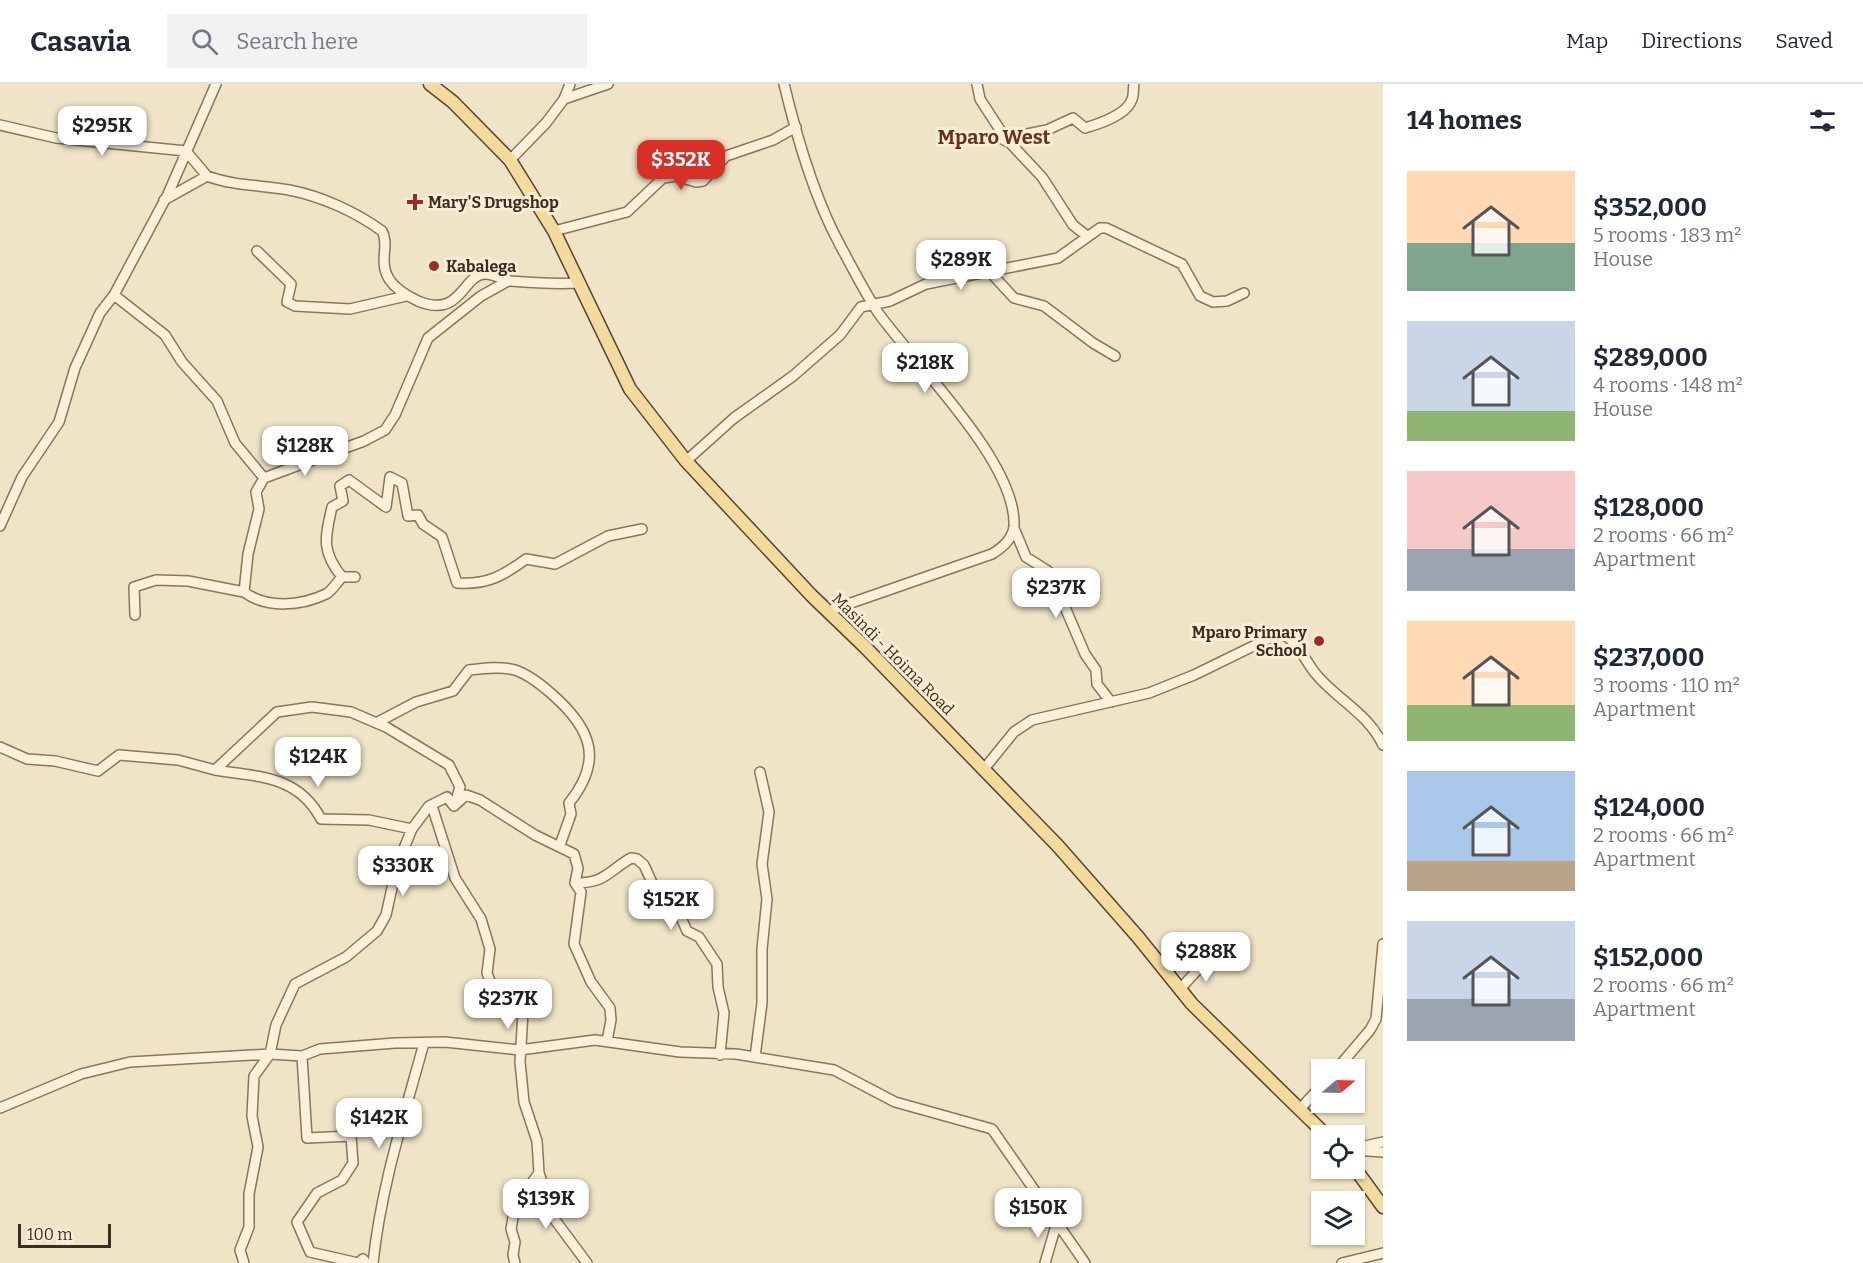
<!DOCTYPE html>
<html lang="en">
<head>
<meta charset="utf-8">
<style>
	body { margin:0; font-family:Bitter,serif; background:#f2f2f3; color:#1f2937; height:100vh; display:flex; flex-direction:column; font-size:22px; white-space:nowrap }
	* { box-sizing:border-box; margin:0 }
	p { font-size:20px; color:#747a83 }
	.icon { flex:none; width:33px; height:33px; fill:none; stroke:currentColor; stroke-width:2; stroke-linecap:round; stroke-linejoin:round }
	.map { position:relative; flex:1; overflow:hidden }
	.drawer { display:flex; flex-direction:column; background:#fff; width:480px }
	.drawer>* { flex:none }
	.needle { width:39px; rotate:71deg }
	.buttons { position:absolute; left:1311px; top:975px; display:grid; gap:12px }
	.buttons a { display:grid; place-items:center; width:54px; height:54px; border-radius:0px; background:#fff; box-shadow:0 2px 4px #0004; font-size:30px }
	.scale { position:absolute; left:18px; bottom:15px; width:93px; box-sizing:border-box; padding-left:6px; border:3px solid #3b2e1f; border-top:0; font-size:16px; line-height:21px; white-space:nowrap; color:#3b2e1f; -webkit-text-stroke:4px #f7eed6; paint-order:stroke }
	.price { position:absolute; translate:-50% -51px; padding:0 14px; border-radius:12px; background:#fff; color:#222; font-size:20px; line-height:39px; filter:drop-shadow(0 2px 3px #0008) }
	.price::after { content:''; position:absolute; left:50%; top:36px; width:18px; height:14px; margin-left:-9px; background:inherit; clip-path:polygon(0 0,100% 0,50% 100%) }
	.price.on { background:#d93025; color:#fff }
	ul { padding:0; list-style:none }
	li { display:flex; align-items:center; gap:18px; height:150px; padding:0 24px }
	li span { display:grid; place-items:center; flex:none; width:168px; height:120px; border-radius:0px; color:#555 }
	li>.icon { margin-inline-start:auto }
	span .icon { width:72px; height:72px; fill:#fffc; stroke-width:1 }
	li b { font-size:26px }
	h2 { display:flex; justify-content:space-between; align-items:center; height:72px; padding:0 24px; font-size:26px }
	header { display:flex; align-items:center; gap:36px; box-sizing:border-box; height:84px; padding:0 30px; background:#fff; border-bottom:2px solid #e0e1e3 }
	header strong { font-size:28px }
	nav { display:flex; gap:33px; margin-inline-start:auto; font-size:21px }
	.search { width:420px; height:54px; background:#f2f2f3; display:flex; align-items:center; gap:15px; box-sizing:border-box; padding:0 21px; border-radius:0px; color:#747a83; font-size:22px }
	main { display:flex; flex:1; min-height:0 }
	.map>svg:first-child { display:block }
</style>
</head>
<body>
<header>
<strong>Casavia</strong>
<div class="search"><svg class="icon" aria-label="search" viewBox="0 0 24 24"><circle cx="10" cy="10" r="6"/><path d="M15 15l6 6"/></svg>Search here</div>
<nav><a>Map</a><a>Directions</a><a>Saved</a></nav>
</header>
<main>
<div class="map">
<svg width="1383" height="1179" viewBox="0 0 1383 1179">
	<rect width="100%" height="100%" fill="#efe4c6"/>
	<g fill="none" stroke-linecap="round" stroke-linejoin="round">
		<g stroke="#8b765b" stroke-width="12">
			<path id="minor" d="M784 0C797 54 814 114 841 163 853 185 865 209 879 230 916 281 1017 379 1014 442 1013 454 1002 464 992 470L828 527
				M977 0 980 15 1002 49V55L1010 59 1042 93 1073 141 1087 152
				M564 15 570 0
				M0 41 56 54 186 67 207 92
				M1002 55 1047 46 1073 34 1085 44C1099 40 1128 30 1132 15 1134 11 1133 5 1134 0
				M510 76 546 39 564 15 608 0
				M164 116 207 92C234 102 261 101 289 106 321 112 356 128 382 147 390 160 378 178 389 195 396 206 407 212 418 217 461 235 462 192 484 190 493 189 502 196 511 197 534 199 557 200 580 199
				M554 147 627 128 663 94 676 92 696 98 703 97 726 72 773 56 796 43
				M257 167 291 200 287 218 295 222 350 225 406 212
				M990 188 1014 214 1044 222 1093 259 1115 272
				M114 211 165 251 182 278 217 317 235 359 264 394 364 357 385 346 395 331 428 254 481 212 508 197
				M686 377 734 334 793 292 840 251 861 223 890 217 926 200 1058 174 1100 144H1106L1182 180 1200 212 1213 218 1227 217 1244 209
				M0 442 22 393 59 338 75 284 100 229 114 211 168 110 216 0
				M1014 444 1026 473 1048 487 1052 493 1085 570 1096 586 1097 600 1111 618
				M355 493H342C321 467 325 454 332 423L343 417 340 402 349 396 386 423 390 393 402 399 408 432 418 431 423 440 442 453 457 499C487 501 503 492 526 475L555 480 608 452 642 445
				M244 508C267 525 301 522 326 510 332 507 337 498 342 493
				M135 531 134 503 156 496 188 497 244 508 248 470 259 425 256 408 264 394
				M376 639 416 618 453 607 469 586C484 584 501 582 515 586 530 591 543 602 554 612 592 646 603 677 569 719L571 730 560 761
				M0 663 27 675 55 677 98 687 119 671 178 676 215 686 277 628 312 623 351 628 386 643 449 681 460 703 455 720
				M984 685 1014 648 1032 636 1149 609 1194 591 1278 550C1293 549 1306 578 1315 589 1337 616 1367 628 1383 661
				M215 686C258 693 298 691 321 735L369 736 412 745
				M432 722 455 794 481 835 490 865 487 889 496 913 523 928 520 978 524 1018 537 1057 539 1089 515 1122 511 1145 515 1158 513 1171 515 1179
				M575 799C606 799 607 788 631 774L637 775 644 781 654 803 679 829 687 847 699 853 717 880 718 903 724 929 720 971
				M1180 905 1202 881 1215 872
				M302 972 307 1054 351 1052 353 1079 342 1096 317 1109 297 1138 310 1168 358 1179 363 1175 366 1179
				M755 973 762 919V865L767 815 762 780 769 728 760 688
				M1336 986 1370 946 1376 935 1383 860
				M0 1024 81 990 130 978 270 970 302 972 320 965 395 959 445 958 520 966 595 956 680 968 736 970 834 986 895 1018 992 1045 1085 1179
				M1299 1026 1322 1001
				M1354 1066 1383 1068
				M1361 1066 1365 1062 1383 1058
				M539 1089 555 1136 587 1179
				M244 1179 240 1166 249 1143V1110L258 1063 252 1032 254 992 270 970 276 941 295 900 346 873 377 847 386 831 397 781 412 745 429 722 447 713 454 722 466 711 480 716 535 751 574 770 578 784 575 799 581 808 574 860 591 898 610 924 611 936 607 957
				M373 1179C381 1103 404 1032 424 959
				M1045 1179 1057 1138
				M1342 1179 1383 1169"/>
		</g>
		<g stroke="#59442f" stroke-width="15">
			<path id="major" d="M430 0 453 18 510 76 554 147 630 305 686 377 811 511 865 563 1058 762 1138 853 1192 920 1327 1052
				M1354 1083 1383 1123"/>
		</g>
		<use href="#minor" stroke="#faf1da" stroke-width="9"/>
		<use href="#major" stroke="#f3db9e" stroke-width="12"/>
	</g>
	<g fill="#9c2c29" stroke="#f7eed6" stroke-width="2">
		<path d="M412 109h6v6h6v6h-6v6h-6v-6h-6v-6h6z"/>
		<circle cx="434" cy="182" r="6"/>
		<circle cx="1319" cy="557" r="6"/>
	</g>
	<g text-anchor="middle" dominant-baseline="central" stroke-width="6" stroke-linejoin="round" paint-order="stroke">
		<g font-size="16" font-weight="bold" fill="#3b2e1f" stroke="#f7eed6" text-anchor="start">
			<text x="428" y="118">Mary'S Drugshop</text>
			<text x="446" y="182">Kabalega</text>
			<text x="1307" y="548" text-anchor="end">Mparo Primary<tspan x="1307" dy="18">School</tspan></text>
		</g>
		<g font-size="16" fill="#3b2e1f" stroke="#f7eed6">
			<text transform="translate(893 570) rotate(45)">Masindi - Hoima Road</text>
		</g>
		<g font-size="20" font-weight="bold" fill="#69301d" stroke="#f7eed6">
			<text x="994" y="53">Mparo West</text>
		</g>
	</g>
</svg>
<div class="buttons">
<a><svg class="needle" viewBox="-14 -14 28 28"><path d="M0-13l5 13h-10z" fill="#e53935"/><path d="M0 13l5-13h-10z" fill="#747a83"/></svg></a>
<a><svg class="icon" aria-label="locate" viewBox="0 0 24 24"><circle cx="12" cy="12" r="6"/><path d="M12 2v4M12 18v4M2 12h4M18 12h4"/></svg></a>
<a><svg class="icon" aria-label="layers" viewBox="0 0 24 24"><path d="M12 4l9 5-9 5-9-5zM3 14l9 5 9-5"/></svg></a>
</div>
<div class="scale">100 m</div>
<b class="price" style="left:102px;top:73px">$295K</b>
<b class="price on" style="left:681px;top:107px">$352K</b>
<b class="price" style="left:961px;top:207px">$289K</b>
<b class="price" style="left:925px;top:310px">$218K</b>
<b class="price" style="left:305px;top:393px">$128K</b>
<b class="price" style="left:1056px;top:535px">$237K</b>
<b class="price" style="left:318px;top:704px">$124K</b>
<b class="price" style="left:403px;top:813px">$330K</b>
<b class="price" style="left:671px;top:847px">$152K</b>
<b class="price" style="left:1206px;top:899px">$288K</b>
<b class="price" style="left:508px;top:946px">$237K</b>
<b class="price" style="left:379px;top:1065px">$142K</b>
<b class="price" style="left:546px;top:1146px">$139K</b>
<b class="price" style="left:1038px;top:1155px">$150K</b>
</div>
<section class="drawer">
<h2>14 homes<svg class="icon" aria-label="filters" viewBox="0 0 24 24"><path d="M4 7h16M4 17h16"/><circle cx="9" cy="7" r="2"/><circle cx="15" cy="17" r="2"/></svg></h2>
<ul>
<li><span style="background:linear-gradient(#ffd9b3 60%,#7fa58c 0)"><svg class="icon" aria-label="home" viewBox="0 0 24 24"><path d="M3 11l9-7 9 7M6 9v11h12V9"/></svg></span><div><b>$352,000</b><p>5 rooms · 183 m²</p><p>House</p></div></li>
<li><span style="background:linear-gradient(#c9d6e8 75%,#8fb573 0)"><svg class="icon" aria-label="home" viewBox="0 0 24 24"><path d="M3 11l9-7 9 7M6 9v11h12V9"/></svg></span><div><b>$289,000</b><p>4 rooms · 148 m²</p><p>House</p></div></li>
<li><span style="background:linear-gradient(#f6c9c9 65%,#9aa5b1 0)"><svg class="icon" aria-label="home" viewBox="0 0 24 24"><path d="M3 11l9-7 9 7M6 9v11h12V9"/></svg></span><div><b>$128,000</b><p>2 rooms · 66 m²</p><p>Apartment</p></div></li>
<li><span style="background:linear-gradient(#ffd9b3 70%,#8fb573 0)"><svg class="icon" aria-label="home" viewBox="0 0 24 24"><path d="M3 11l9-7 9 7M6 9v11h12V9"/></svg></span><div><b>$237,000</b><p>3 rooms · 110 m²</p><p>Apartment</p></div></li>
<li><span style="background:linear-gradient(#a9c7e8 75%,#b9a48a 0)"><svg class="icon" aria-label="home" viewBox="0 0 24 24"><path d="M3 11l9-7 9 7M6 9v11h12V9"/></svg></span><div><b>$124,000</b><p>2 rooms · 66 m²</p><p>Apartment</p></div></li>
<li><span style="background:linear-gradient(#c9d6e8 65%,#9aa5b1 0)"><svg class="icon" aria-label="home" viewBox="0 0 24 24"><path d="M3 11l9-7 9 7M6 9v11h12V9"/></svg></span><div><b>$152,000</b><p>2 rooms · 66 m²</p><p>Apartment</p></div></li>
</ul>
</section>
</main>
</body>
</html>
